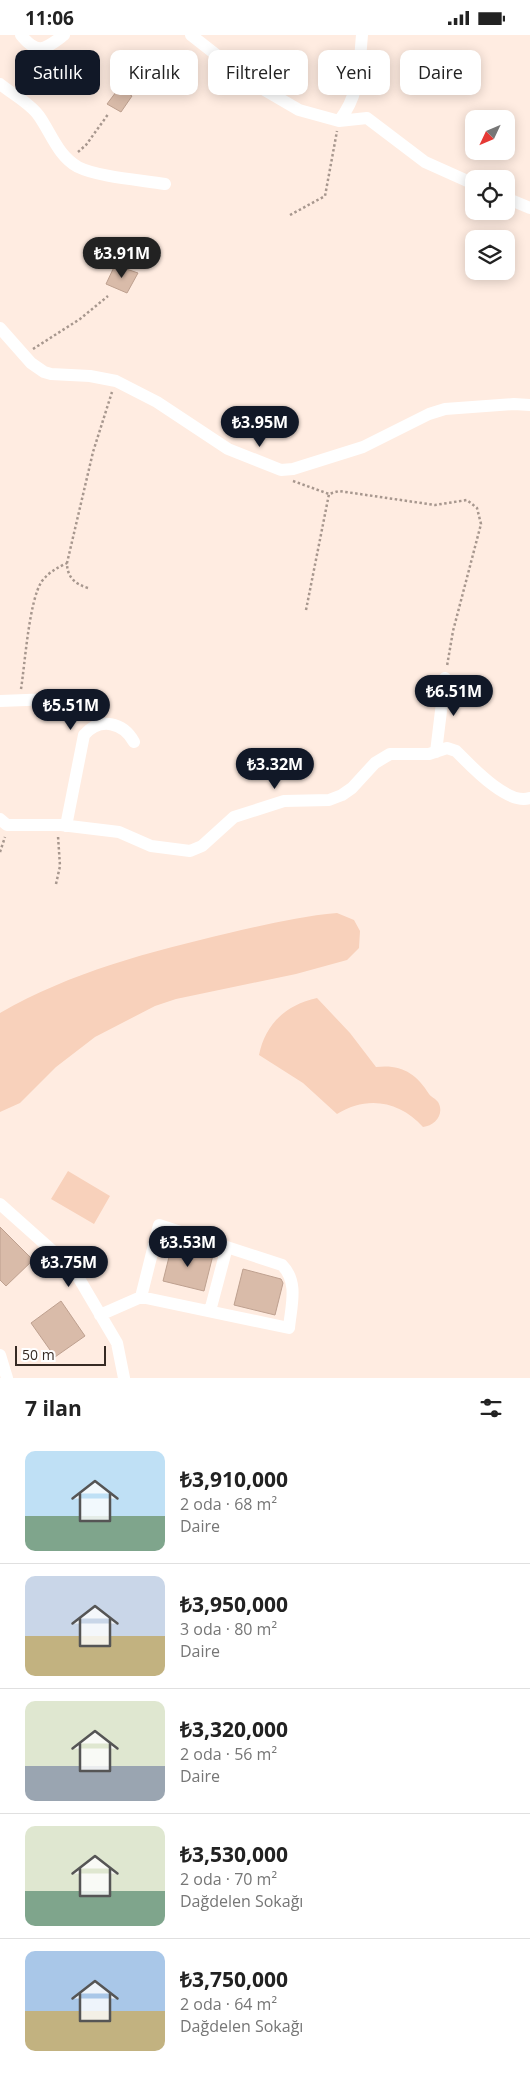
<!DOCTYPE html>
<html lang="tr">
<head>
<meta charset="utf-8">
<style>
	body { margin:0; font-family:"Open Sans",sans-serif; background:#f6f6f6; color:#222; height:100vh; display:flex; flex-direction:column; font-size:19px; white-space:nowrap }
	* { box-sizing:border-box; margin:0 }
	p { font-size:16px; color:#767676 }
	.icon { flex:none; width:28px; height:28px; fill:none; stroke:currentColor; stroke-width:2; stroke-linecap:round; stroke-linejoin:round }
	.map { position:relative; height:1343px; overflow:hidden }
	.panel { display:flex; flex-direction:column; background:#fff; flex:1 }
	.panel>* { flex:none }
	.top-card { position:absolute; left:15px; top:15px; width:500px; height:45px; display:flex; gap:10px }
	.needle { width:32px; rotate:226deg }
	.controls { position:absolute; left:465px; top:75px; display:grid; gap:10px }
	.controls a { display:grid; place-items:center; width:50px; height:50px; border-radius:10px; background:#fff; box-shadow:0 2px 12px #0003; font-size:25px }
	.scale { position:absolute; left:15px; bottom:12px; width:91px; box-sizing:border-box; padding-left:5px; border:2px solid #362a23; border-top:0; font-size:14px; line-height:18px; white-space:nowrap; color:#362a23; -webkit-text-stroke:4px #fff; paint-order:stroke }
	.price { position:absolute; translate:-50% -42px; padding:0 11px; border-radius:18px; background:#111827; color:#fff; font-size:16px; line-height:32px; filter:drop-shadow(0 1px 2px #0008) }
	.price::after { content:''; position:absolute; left:50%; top:30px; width:15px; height:11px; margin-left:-8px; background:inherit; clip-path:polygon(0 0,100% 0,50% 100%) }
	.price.active { background:#222; color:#fff }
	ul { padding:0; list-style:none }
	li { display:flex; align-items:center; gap:15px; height:125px; padding:0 25px }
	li+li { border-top:1px solid #e0e0e0 }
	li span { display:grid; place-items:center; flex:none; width:140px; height:100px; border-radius:10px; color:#555 }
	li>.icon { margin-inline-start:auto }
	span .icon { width:60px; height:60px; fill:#fffc; stroke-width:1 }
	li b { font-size:21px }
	h2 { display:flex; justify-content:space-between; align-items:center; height:60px; padding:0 25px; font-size:21px }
	.chip { padding:0 18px; border-radius:10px; background:#fff; box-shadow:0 2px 12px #0003; font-size:18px; line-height:45px }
	.chip.active { background:#111827; color:#fff }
	.status { display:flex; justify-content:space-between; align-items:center; height:35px; padding:0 25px; background:#fff; direction:ltr }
	.status svg { height:14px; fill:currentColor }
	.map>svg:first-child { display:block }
</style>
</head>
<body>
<div class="status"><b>11:06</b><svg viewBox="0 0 49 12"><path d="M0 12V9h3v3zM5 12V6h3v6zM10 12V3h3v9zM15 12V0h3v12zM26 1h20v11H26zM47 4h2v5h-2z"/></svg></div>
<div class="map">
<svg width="530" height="1343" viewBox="0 0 530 1343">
	<rect width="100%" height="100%" fill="#ffece1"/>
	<path fill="#f8d1bb" d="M337 878 354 885 360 896 359 913 347 925 296 939 176 964 155 971 95 1002 56 1032 20 1068 0 1077V978C71 937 149 917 229 898 264 890 301 881 337 878Z
		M317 963 350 998 376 1032C401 1029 416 1038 429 1059 431 1062 435 1063 438 1067 445 1079 435 1091 423 1092 400 1066 367 1060 337 1079L303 1048 259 1020C265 990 285 970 317 963Z
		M68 1136 110 1161 94 1189 51 1164Z"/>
	<path fill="#d9bba9" stroke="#bea08f" d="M119 53 132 61 121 77 107 69Z
		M115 230 138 238 127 258 106 249Z
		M0 1192 33 1225 6 1251 0 1245Z
		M172 1210 213 1220 204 1256 163 1246Z
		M243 1234 281 1244 283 1248 275 1280 234 1270Z
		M61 1266 85 1301 55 1322 31 1288Z"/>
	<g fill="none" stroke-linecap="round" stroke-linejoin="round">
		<path stroke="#a7978e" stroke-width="2.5" stroke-dasharray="2.5 2.5" stroke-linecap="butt" d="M78 117 86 110 109 78
			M290 180 325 161 337 96
			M33 314 80 284 108 261
			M293 446 329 459 339 456 435 470 467 465 477 473 481 489 453 596 447 631
			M88 553C75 549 67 542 67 528L93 417 112 357
			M306 575 329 459
			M21 654C25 629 29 565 42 546 49 537 57 533 67 528
			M0 817 5 802
			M56 849 60 831 58 801"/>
		<path stroke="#fff" stroke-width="12" d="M21 0C38 21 45 14 64 0
			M191 0 251 47 299 75 339 86 367 83 425 127 474 149
			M0 49C12 59 30 68 39 81 51 98 58 121 78 132 98 142 141 145 165 149
			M339 86C360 59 359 33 362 0
			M506 163 530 173
			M0 293 31 328 44 337 51 339 90 341 116 346 157 367 228 414 281 435 293 434 363 412 429 379 445 374 514 369 530 370
			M0 666 52 664
			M436 717 445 643
			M0 784 7 790H61L119 797 151 811 190 816 202 811 234 782 284 766 329 765 342 760 352 753 375 728 390 719H429L447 713 456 716C471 731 508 771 530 763
			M66 791 84 700C100 682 123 687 134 707
			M0 1169 74 1235 117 1308 124 1343
			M210 1276 227 1212
			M100 1280 141 1262 289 1293C291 1271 299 1247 282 1230L159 1190 141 1262
			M0 1320 7 1343"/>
	</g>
</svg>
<div class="controls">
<a><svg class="needle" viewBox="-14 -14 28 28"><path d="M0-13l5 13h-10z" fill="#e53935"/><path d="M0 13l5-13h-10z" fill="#767676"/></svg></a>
<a><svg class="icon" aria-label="locate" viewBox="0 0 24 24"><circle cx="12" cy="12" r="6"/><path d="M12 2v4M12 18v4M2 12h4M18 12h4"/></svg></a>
<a><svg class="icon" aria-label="layers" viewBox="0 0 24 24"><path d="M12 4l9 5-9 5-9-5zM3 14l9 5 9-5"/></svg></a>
</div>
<div class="scale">50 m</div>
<b class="price active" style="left:122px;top:244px">₺3.91M</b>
<b class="price" style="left:260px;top:413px">₺3.95M</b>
<b class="price" style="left:454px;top:682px">₺6.51M</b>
<b class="price" style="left:71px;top:696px">₺5.51M</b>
<b class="price" style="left:275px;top:755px">₺3.32M</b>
<b class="price" style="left:188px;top:1233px">₺3.53M</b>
<b class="price" style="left:69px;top:1253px">₺3.75M</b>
<div class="top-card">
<a class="chip active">Satılık</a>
<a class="chip">Kiralık</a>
<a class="chip">Filtreler</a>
<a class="chip">Yeni</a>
<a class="chip">Daire</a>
</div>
</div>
<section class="panel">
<h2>7 ilan<svg class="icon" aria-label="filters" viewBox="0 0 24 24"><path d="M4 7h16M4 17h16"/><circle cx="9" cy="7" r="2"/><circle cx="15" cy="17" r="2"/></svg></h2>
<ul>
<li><span style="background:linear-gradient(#bfe0f5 65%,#7fa58c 0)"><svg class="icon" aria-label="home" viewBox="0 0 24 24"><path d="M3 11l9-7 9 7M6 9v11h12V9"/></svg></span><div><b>₺3,910,000</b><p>2 oda · 68 m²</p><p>Daire</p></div></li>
<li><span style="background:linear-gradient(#c9d6e8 60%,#c2b280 0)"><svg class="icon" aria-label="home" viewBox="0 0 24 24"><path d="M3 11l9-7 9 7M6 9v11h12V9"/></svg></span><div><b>₺3,950,000</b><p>3 oda · 80 m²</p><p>Daire</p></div></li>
<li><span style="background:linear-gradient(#dfe7d0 65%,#9aa5b1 0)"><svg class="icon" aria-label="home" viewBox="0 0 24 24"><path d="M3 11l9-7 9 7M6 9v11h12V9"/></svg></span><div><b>₺3,320,000</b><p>2 oda · 56 m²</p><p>Daire</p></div></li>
<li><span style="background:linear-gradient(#dfe7d0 65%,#7fa58c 0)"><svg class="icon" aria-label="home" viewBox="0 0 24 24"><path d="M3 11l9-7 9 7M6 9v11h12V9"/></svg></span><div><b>₺3,530,000</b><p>2 oda · 70 m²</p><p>Dağdelen Sokağı</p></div></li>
<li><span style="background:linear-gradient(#a9c7e8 60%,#c2b280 0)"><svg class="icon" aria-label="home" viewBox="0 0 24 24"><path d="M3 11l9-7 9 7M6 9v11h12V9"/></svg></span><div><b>₺3,750,000</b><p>2 oda · 64 m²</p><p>Dağdelen Sokağı</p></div></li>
</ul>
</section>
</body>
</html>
